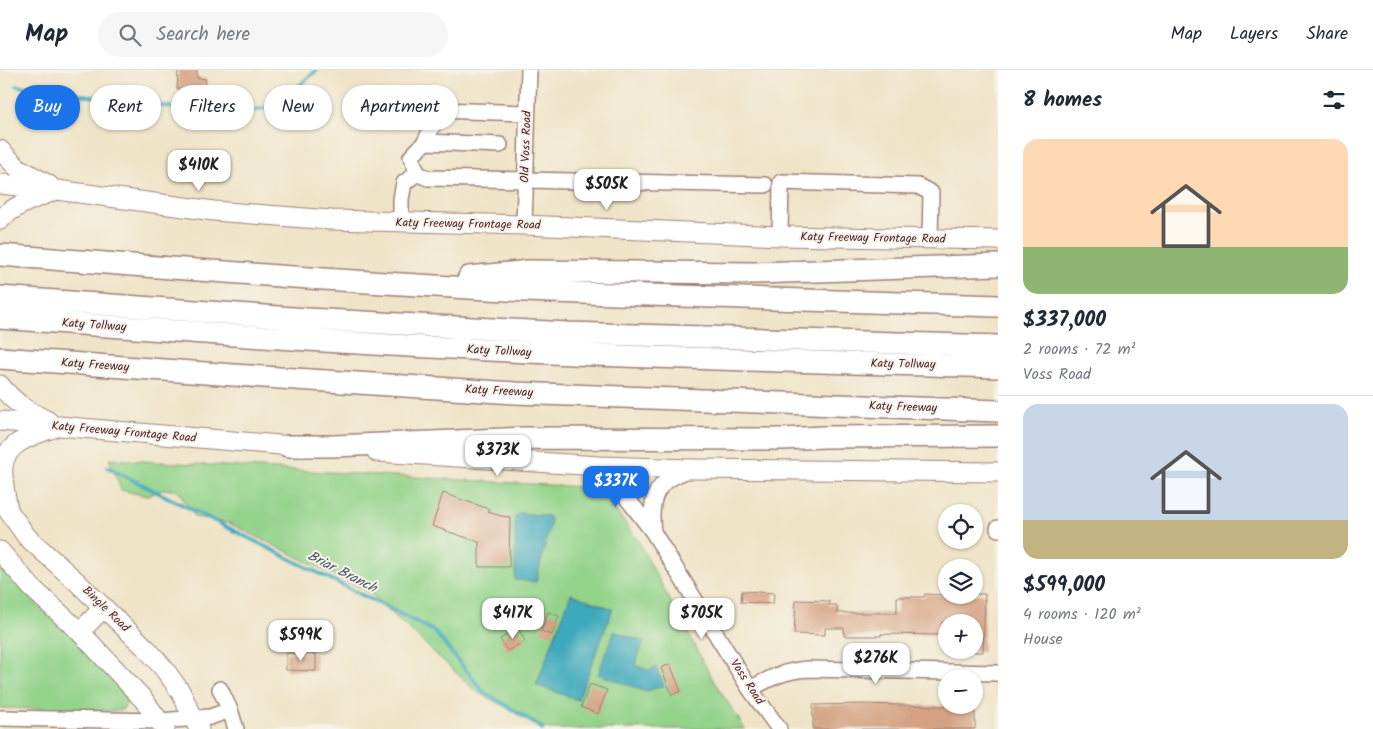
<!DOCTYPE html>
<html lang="en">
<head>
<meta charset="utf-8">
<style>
	body { margin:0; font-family:Kalam,sans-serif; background:#f6f6f7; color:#1f2937; height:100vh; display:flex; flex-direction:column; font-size:19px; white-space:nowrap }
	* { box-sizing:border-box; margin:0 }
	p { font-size:16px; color:#747a83 }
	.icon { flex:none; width:28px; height:28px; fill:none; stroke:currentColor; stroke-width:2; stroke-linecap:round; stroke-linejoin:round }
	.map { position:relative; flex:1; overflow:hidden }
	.drawer { display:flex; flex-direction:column; background:#fff; width:375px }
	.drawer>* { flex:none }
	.guide { position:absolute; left:15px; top:15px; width:475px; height:45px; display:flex; gap:10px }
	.buttons { position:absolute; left:938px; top:434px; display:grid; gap:10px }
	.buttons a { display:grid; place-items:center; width:45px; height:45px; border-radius:50%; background:#fff; box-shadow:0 1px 4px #0004; font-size:25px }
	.price { position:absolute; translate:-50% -42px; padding:0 11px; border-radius:10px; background:#fff; color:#222; font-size:16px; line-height:32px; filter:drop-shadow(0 1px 2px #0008) }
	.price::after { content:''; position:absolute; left:50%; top:30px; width:15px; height:11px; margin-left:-8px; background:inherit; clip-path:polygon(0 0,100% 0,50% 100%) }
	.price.active { background:#1a73e8; color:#fff }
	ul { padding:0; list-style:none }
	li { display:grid; align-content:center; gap:10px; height:265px; padding:0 25px }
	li+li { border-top:1px solid #e0e1e3 }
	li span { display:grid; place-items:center; height:155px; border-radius:15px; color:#555 }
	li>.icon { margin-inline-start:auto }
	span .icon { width:90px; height:90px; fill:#fffc; stroke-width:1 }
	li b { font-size:21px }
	h2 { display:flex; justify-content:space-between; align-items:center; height:60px; padding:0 25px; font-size:21px }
	.chip { padding:0 18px; border-radius:22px; background:#fff; box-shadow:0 1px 4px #0004; font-size:18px; line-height:45px }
	.chip.active { background:#1a73e8; color:#fff }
	header { display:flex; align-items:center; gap:30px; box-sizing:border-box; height:70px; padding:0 25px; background:#fff; border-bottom:1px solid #e0e1e3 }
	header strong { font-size:24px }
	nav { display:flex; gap:28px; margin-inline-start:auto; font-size:18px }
	.search { width:350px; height:45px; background:#f6f6f7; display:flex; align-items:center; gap:12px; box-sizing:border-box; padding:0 18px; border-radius:28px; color:#747a83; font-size:19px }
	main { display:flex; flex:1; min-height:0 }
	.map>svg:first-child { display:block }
</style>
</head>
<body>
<header>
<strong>Map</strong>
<div class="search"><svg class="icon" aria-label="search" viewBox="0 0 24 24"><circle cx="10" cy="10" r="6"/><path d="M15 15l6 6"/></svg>Search here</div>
<nav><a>Map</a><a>Layers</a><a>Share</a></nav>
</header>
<main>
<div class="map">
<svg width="998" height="659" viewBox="0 0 998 659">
	<rect width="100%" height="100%" fill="#f7f3e8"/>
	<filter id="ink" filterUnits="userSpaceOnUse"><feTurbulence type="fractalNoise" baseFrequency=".02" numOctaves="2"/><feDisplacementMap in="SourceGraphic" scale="10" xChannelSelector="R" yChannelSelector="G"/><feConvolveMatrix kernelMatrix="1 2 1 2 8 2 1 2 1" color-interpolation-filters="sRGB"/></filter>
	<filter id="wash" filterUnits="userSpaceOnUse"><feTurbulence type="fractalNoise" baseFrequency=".0096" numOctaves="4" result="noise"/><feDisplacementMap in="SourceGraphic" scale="20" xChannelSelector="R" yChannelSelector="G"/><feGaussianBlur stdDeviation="1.12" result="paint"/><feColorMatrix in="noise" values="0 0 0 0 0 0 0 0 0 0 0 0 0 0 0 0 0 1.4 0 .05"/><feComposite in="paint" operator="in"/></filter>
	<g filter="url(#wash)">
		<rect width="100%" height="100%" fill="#efe4c7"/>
		<path fill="#93d38a" stroke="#6e795a" d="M109 389 599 418 637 469 713 610 745 659H548L477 622 369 522 229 453 195 447 178 421 164 419 147 426 121 420Z
			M0 499 47 544 71 565 130 629 123 639 117 641 0 638Z"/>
		<path fill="#3da9bc" stroke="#446474" d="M519 443 548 446 551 451 536 512 515 510V447Z
			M571 524 613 539 578 630 536 615Z
			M614 561 644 572 635 595 648 600 656 597 664 616 650 620 644 621 598 604Z"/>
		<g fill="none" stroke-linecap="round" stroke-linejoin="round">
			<path stroke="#3da9bc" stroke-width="4" d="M17 16 228 45 276 36 317 0
				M107 397 434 561 483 621 543 659"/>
		</g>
		<g id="blocks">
			<path fill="#d5a182" d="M178 0H197V8L206 9 205 20 177 19Z
				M443 423 489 439 488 442 501 446 510 447 509 497H479V472L432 456Z
				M742 521 774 523 773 534 741 532Z
				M925 524 942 525 985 524 983 582H974V552H942L941 565 881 564V566H844V558H825V565L794 564 796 530 829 531V535H837V543H897V527H924Z
				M548 542 559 546 552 565 541 561Z
				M518 558 525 571 507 581 500 569Z
				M286 583 316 584V601L286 600Z
				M670 594 681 621 672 625 661 598Z
				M590 614 607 620 598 644 581 637Z
				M863 634 975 637V659H813V635Z"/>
		</g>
	</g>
	<g filter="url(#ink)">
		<use href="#blocks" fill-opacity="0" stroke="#9c8279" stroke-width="1"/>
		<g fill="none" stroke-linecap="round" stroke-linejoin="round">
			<g stroke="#9c8279" stroke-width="18">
				<path id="minor" d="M527 43 438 40 434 53 425 72 411 87 418 104 428 108 765 115
					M425 72 500 75
					M401 152V129L404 113 417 103
					M524 155 529 0
					M780 166 781 112 918 116 931 123 930 169
					M599 396 614 411 653 462 750 619 779 659
					M998 458V459
					M653 462C649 428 655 411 689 400
					M220 619 230 640 236 659
					M750 619C772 607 784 601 808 599L998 603
					M0 648 160 651 210 647 230 640"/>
			</g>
			<g stroke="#9c8279" stroke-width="21">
				<path id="major" d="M0 80 18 98 49 115
					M0 114 57 120 214 141 331 150 524 155 780 166 998 170
					M0 150C14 135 34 129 54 121
					M0 315C14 333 28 341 48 351
					M0 351 303 377
					M377 382 599 396 693 399 998 402
					M0 429 27 467 77 512 148 580 165 600 180 621 199 659
					M8 439C6 429 2 406 3 396 6 372 34 365 53 358
					M0 481 32 518 80 562 143 629 165 659
					M80 562 104 537"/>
			</g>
			<g stroke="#9c8279" stroke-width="24">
				<path id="highway" d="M0 185C184 199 367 214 551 222 700 228 849 232 998 236
					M469 207 529 201 754 203 998 195
					M0 227 307 249 568 263 998 276
					M0 248C150 259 300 271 451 278 633 288 816 292 998 297
					M0 288 233 305 515 323 998 341
					M288 376H333L527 368 782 369 824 367 998 366"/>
			</g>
			<use href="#minor" stroke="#fff" stroke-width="15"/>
			<use href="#major" stroke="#fff" stroke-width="19"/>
			<use href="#highway" stroke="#fff" stroke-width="21"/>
		</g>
	</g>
	<g text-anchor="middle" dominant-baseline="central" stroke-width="4" stroke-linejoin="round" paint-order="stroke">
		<g font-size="12" fill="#4a1f2b" stroke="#f7f3e8">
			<text transform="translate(526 77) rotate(-88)">Old Voss Road</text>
			<text transform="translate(468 154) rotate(1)">Katy Freeway Frontage Road</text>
			<text transform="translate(873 168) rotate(1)">Katy Freeway Frontage Road</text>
			<text transform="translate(94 255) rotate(4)">Katy Tollway</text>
			<text transform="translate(499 281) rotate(3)">Katy Tollway</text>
			<text transform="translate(903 294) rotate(1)">Katy Tollway</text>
			<text transform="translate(95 295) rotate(4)">Katy Freeway</text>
			<text transform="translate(499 321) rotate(3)">Katy Freeway</text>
			<text transform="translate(903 337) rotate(2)">Katy Freeway</text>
			<text transform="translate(124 362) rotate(5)">Katy Freeway Frontage Road</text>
			<text transform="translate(106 539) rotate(44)">Bingle Road</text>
			<text transform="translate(747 612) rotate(57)">Voss Road</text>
		</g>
		<g font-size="14" font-style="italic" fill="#455665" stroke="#f7f3e8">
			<text transform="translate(342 502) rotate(27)">Briar Branch</text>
		</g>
	</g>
</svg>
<div class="buttons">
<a><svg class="icon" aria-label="locate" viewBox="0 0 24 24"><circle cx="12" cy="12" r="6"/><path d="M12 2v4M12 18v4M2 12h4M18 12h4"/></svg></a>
<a><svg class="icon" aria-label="layers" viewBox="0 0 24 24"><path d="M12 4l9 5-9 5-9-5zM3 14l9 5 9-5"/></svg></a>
<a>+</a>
<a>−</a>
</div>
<b class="price" style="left:199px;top:122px">$410K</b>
<b class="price" style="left:607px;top:141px">$505K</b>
<b class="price" style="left:498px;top:407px">$373K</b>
<b class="price active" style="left:616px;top:438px">$337K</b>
<b class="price" style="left:513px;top:570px">$417K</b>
<b class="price" style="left:702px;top:570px">$705K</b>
<b class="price" style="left:301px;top:592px">$599K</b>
<b class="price" style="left:876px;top:615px">$276K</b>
<div class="guide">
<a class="chip active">Buy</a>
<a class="chip">Rent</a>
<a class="chip">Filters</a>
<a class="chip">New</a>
<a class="chip">Apartment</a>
</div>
</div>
<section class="drawer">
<h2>8 homes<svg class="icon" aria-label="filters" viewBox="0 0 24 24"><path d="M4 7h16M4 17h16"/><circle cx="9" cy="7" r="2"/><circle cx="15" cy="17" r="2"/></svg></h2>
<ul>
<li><span style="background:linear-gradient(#ffd9b3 70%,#8fb573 0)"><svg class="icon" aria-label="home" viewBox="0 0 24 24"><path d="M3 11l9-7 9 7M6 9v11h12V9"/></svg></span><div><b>$337,000</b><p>2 rooms · 72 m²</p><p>Voss Road</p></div></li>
<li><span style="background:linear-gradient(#c9d6e8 75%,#c2b280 0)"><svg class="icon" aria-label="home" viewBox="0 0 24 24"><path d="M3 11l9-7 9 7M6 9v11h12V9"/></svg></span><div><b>$599,000</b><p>4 rooms · 120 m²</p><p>House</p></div></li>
</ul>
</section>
</main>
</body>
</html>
